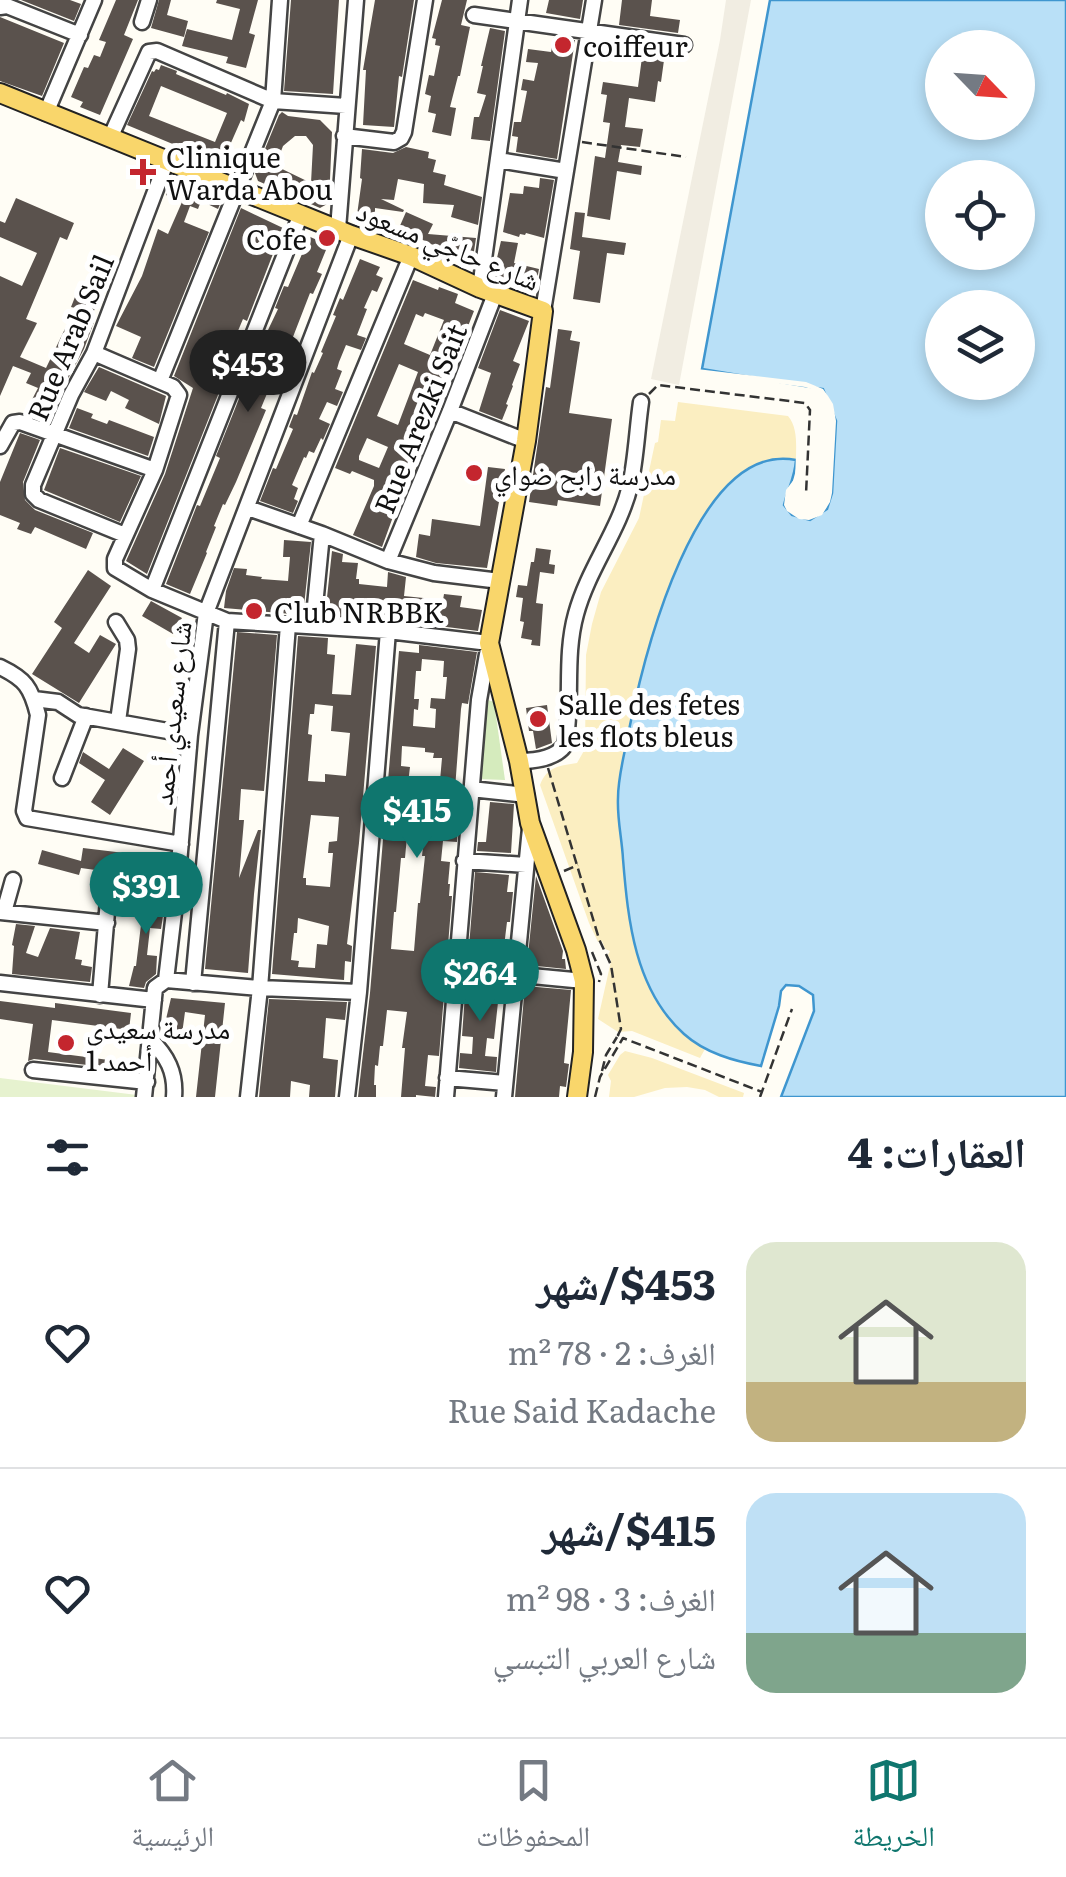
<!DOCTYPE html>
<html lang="ar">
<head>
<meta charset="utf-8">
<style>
	body { margin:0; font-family:Literata,"Noto Naskh Arabic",serif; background:#f2f2f3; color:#1f2937; direction:rtl; height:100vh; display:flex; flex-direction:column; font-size:38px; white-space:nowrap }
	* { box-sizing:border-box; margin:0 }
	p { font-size:32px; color:#747a83 }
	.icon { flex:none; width:55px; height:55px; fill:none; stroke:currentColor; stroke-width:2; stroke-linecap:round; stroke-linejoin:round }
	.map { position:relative; height:1097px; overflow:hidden; direction:ltr }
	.details { display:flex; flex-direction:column; background:#fff; flex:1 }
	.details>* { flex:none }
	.needle { width:65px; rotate:115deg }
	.tools { position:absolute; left:925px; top:30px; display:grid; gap:20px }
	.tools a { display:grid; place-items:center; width:110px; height:110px; border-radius:50%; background:#fff; box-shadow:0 5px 15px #0003; font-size:50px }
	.price { position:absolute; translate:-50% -85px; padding:0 22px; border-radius:35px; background:#0f766e; color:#fff; font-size:32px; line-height:65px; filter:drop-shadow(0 2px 5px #0008) }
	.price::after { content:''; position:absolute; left:50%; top:60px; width:30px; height:22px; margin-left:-15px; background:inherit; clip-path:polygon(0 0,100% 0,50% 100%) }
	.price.current { background:#222; color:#fff }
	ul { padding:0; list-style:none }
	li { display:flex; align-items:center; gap:30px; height:250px; padding:0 40px }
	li+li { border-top:2px solid #e0e1e3 }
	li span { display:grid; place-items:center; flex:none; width:280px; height:200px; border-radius:30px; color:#555 }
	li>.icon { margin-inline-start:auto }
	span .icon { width:120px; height:120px; fill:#fffc; stroke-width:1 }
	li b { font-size:42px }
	h2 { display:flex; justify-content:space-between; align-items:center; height:120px; padding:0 40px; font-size:42px }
	.menu { display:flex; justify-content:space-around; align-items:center; height:140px; border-top:2px solid #e0e1e3; background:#fff; font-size:28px; color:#747a83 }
	.menu a { display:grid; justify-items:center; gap:5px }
	.menu .current { color:#0f766e }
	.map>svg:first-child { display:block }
</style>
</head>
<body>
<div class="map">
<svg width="1066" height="1097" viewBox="0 0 1066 1097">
	<rect width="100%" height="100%" fill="#fffdf5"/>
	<path fill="#d5ebbd" d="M488 700 494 702 505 780 478 779 485 703Z"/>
	<path fill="#fbeec1" d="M678 402 788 416C798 428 796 445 796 460 695 440 642 661 629 732 624 754 618 777 618 799 617 820 622 840 623 860 629 933 639 1005 705 1049L700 1058 632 1031 618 1032 598 1019 611 961 608 955 610 951 605 949 602 941 598 942 589 923 540 785C547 766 560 766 577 763L585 749 586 655 592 624 601 592 639 518 655 443 658 442 661 420 675 421Z
		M625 1051 652 1058 744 1093 743 1097H719L705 1090 687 1087 665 1088 634 1097H609L611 1081 608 1075 620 1055Z"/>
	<path fill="#e6f2cf" d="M0 1078 137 1095V1097H0Z"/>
	<path fill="#f1ede2" d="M726 0H751L679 385 651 379 720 40Z"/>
	<path fill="#b9e0f7" stroke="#3f96cf" stroke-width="2.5" fill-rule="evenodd" d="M770 0H1066V1097H781L814 1011 813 995 799 986 786 985 781 991 779 1006 761 1066C734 1061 705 1053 684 1034 635 990 628 921 623 859 622 839 617 819 618 798 618 775 625 753 629 730 643 660 695 440 796 460 795 477 788 489 784 505L792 515 810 520 827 509 832 493 836 421 823 389 702 369ZM942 48H1018V122H942ZM942 178H1018V252H942ZM942 308H1018V382H942Z"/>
	<path fill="#fffdf5" d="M697 369 806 382 823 389 828 396 833 404 836 421 832 493 830 502 822 515 809 520 799 519 787 511 784 505 786 490 795 478 796 455 801 460 800 479 791 492 789 504 791 508 801 514 809 515 818 511 826 501 831 421 824 399 814 390 805 387 702 374Z"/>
	<path fill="#5a524d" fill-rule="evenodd" d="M21 0H70L81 4 74 21Z
		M116 0H138L124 35 133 39 100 115 80 107 83 102 71 97 84 67 88 68 94 55 100 57 106 42 99 40Z
		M159 0H171L167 15 188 21 184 37 151 28Z
		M217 0H258L249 33 255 35 246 68 226 63 228 57 182 46 187 29 232 40 240 9 216 3Z
		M291 0H339L333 94 284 91Z
		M375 0H414L402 77 399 76 394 127 363 125 366 70H363Z
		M442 0H467L461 25 470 27 460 76H458L450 107 456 108 451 136 432 132 436 114 428 112 431 96 425 94 429 75 434 76 440 46 435 45 436 39 432 38Z
		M549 0H583L580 19 546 13Z
		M622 0H652L650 16 680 20 678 33 619 25Z
		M0 17 64 43 42 96 0 81Z
		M490 28 505 31 490 141 471 139 474 117H479L486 95 477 93 483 66H481Z
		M554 37 575 40 557 159 516 152 518 137 512 136 514 122H521L527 91 521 90 523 79 534 81 538 63 526 62 528 49 551 52Z
		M643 50 665 53 661 82 658 81 655 102 629 98 625 127 643 129 640 147 621 145 618 162 642 166 641 175 617 171 610 220 587 216 595 156 605 158 610 123 603 122 607 95 601 94 603 82 638 87Z
		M161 65 177 71 176 74 226 95 227 93 249 104 244 122 241 120 223 161 218 159 216 162 127 125 152 71 154 72 156 69 159 70ZM161 86 227 113 215 142 149 116Z
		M282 112 288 116 320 120 332 132 329 203 320 208 258 181 255 173 279 115ZM295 136H306L313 145 311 183 280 168 277 162 283 146Z
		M406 147 429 152 428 158 436 160 433 172 446 175 444 185 482 197 478 225 451 217 454 205 423 203 424 184 398 179 394 200 381 199 404 210 403 212 375 208V227L358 224 357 215 362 179 360 178 362 149 393 153Z
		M173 177 223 197 218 209 201 201 198 209 190 206 184 222 209 232 154 367 132 358 141 337 116 326 142 276 158 229 168 234 182 202 166 195Z
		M540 178 554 180 544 238 526 233 525 235 520 234 519 237 503 232 510 193 523 194 524 186 539 188Z
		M16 198 74 223 67 240 60 237 47 269 26 319 37 323 20 357 46 368 75 308 71 307 79 287 88 291 101 260 115 266 108 286 105 285 90 320 94 322 84 349 62 390 49 419 25 413 38 388 26 383 31 373 13 366 0 396V276L22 286 37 253 0 237V221L5 223Z
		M241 208 283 228 247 321 243 319 232 345 237 347 147 574 126 561 165 474 193 388 174 376Z
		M406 212 433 224 428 234 476 238 473 258 437 254V247L399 228Z
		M575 212 585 213 582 237 626 243 624 255 607 253 600 303 573 299 580 251 570 249Z
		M306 235 328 245 317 272 322 274 313 294 310 293 279 373 276 372 261 408 266 410 236 482 225 505 223 504 214 526 216 527 206 552 207 553 190 594 166 584 197 505 200 506 220 458 216 456 259 349 278 309 275 308 284 286 288 287 302 254 298 253Z
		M501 241 518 243 514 263 539 269 536 285 512 280 510 286 492 279Z
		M360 259 380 267 376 275 383 278 377 292 372 290 364 308 367 309 357 335 366 338 361 350 346 345 339 362 337 369 342 371 335 389 343 392 337 406 327 402 319 419 330 424 323 440 321 438 314 453 309 451 306 458 304 457 292 485 298 488 294 499 298 501 293 513 260 501 273 468 276 469 293 429 289 427 294 414 297 415 312 372 314 373 323 353 321 352 336 316 333 315 340 298 343 300Z
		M413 280 438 290 439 287 458 294 455 303 474 311 454 362 444 358 440 392 442 393 434 411 431 410 410 461 414 462 392 513 394 514 382 547 353 535 374 486V480L352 471 350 474 335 468ZM425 313 444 320 430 355 404 344 416 314 423 317ZM399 364 418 372 398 425 377 416ZM367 438 388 447 379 468 359 460V456Z
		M500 310 529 321 513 361 520 364 512 385 513 386 506 404 508 405 502 420 479 411 491 373 478 368Z
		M558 329 572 331 570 340 580 342 569 413 612 419 600 506 558 500 557 506 529 502 546 387 550 388Z
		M99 367 166 396 159 424 125 408 129 400 111 391 106 401 84 392Z
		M77 408 93 414 91 418 107 424 109 420 154 437 148 456 69 428Z
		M20 433 40 440 23 482 25 500 35 510 93 533 86 549 35 527 31 534 17 529 20 523 0 515V482Z
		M60 448 141 476 120 522 44 490Z
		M488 467 505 469 487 568 436 563 416 557 419 534 430 536 432 519 480 526Z
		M284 540 311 542 303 615 224 608 226 591 234 568 247 569 246 575 262 577 261 579 288 581 290 557H283Z
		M536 548 551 550 549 564 555 565 554 574 540 572 536 603 543 604 540 646 531 645 532 640 521 638 524 622 520 621 523 598 516 597 518 585 527 586 531 562H534Z
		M332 551 343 554 342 562 358 563 356 579H359V584L387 587 388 572 406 577 404 596 443 600 444 594 462 596 460 607 482 610 478 631 361 616 360 619 325 616Z
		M88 570 111 586 74 643 89 653 100 635 116 644 79 703 32 674 62 628 54 622Z
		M151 601 182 618 173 634 142 616Z
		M237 632 277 635 264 791 241 789 239 820H244L239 878 258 830H261L254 894 248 973 205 969Z
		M298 636 328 638 327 654 335 655 332 694 351 695 356 644 376 646 359 843 347 944 352 946 351 962 345 961 344 980 272 974ZM315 704 333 706 331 731 350 733 346 776 325 774V782L308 781 312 735 308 734 310 714H314ZM311 815 339 817 337 841 329 842 328 853H333L330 887 306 885V878H303ZM298 918 329 926 327 945 317 944 315 968 298 967 299 961 291 960 294 933H297Z
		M419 645 477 652 468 704 462 703 461 709 455 789 461 791 457 842 443 841 441 861 450 862 448 884H450L449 896H452L439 1056 428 1055 425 1086 436 1087 435 1097 416 1095V1097H401L405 1048H402L407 1012 387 1010 383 1046H380L378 1066 375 1065 374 1085H376V1097H358L370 993 399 651 419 653ZM422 659 444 661 443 677H447L445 699 431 698 430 708 436 709 435 728 413 726 414 709 418 710 419 699H414L416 671H421ZM402 746 425 748V752L434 753 433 758H442L439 792H430L429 810 405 808 410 767 401 766ZM407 836 424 837 422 856H425L420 903H418L414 951 391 949 394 912H396L401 858H405Z
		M547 705 552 743 536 749 533 731H529L526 708Z
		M123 748 144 761 110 815 91 802 105 780 79 763 83 752 109 769Z
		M490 802 514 804 511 853 477 851 478 842H486Z
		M83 848 141 855V852L169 855 167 875 151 873 152 869 126 866V869L110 872 81 868 79 875 38 864 42 850 81 861Z
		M475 872 509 875 507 892H513L510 922H507L502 963 468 959Z
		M536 876 563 951 562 959H565L566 969 527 965Z
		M121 890 162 896 160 909H164L161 929 150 928 147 955 157 956 156 974 146 982 144 988 129 986 134 966H136L144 900 119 895Z
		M16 924 35 926 26 953 38 957 50 928 80 932 75 959 82 960 81 965 92 967 90 982 12 974 14 946 12 945Z
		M466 981 500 984 494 1039 487 1038 485 1056 497 1057 496 1072 459 1068 460 1053 472 1054 473 1037 462 1036Z
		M525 986 571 990 564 1063 569 1064 566 1087 560 1086 559 1097H515Z
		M171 998 225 1003 215 1097H196L205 1015 185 1012 182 1034 163 1032Z
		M269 999 347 1002 345 1020 326 1018 323 1058 338 1060 335 1097H309L310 1085 291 1081 290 1097H259Z
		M0 1001 55 1008V1003L131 1013 129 1030 52 1020 48 1052 124 1062 123 1069 34 1059 28 1061 33 1024 0 1019Z"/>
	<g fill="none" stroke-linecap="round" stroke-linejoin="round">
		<g stroke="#444" stroke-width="19">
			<path id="minor" d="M0 7 7 6 80 35
				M474 15 684 45
				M142 22 149 0
				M46 113 94 0
				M344 136 394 142 401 138 404 132 425 0
				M110 138 149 52 157 51 273 101 346 106
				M498 160 566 171
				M338 229 356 0
				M480 288 520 0
				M543 311 594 0
				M94 353 173 387 179 395 155 470 115 559V568L152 590 227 621 388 631 489 643 479 700 446 1097
				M160 381 273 101 280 0
				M450 411 526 441
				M0 446 13 423 20 422 155 470
				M248 508 322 534 388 561 434 573 500 581
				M299 526 411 256
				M125 535 39 500 33 494V485L71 395 94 353 167 160
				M388 561 450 411 495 294
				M152 590 301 214
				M116 622 127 640 128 649 118 721
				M313 626 322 534
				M0 667C25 679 31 687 38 715L24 811 27 818 181 844
				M34 699 58 702 78 715 190 735
				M519 761C535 761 556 758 565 745 573 702 564 657 576 614 588 569 619 531 630 486 636 459 637 430 641 402
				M62 778 86 716
				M471 789 526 795
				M464 861 526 865
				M0 912 107 923
				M4 912 13 880
				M457 969 584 981
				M166 980 260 988 359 992
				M0 983 154 1000
				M193 983 227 621
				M100 995 109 888 113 882 119 879 177 887
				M150 1039C167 1056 176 1072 174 1097
				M33 1070 147 1082
				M447 1078 505 1083
				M144 1097 155 988 166 980 177 887 190 735 206 613 351 235
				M248 1097 260 988 288 625
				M347 1097 359 992 388 631
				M504 1097 530 828"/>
		</g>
		<g stroke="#222" stroke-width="22">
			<path id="major" d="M0 93 351 235 411 256 480 288 543 311 526 441 489 643 519 761 530 823 576 950 584 981 583 1052 577 1097"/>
		</g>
		<path stroke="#333" stroke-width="2.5" stroke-dasharray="10 5" stroke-linecap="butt" d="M582 142 686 157
			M649 394 658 385 805 403 810 410 806 494
			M548 768 599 939 611 965 621 1029 618 1035 623 1038
			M564 871 578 865
			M592 952 601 974 599 982
			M602 1071 606 1055 617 1037
			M595 1097 600 1077 623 1038 762 1092
			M760 1097 792 1009"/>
		<use href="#minor" stroke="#fff" stroke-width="14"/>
		<use href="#major" stroke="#f9d66b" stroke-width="18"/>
	</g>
	<g fill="#c4262e" stroke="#fff" stroke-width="4">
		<circle cx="563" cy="45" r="10"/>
		<path d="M138 157h10v10h10v10h-10v10h-10v-10h-10v-10h10z"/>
		<circle cx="327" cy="238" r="10"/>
		<circle cx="474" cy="473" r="10"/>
		<circle cx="254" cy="611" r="10"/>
		<circle cx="538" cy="719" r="10"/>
		<circle cx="66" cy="1043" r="10"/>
	</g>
	<g text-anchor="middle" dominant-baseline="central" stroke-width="10" stroke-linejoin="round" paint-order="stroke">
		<g font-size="28" fill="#111" stroke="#fff" text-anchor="start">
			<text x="583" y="45">coiffeur</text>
			<text x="166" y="156">Clinique<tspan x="166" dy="32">Warda Abou</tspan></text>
			<text x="307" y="238" text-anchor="end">Cofe</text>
			<text x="494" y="473">مدرسة رابح ضواي</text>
			<text x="274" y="611">Club NRBBK</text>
			<text x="558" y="703">Salle des fetes<tspan x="558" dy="32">les flots bleus</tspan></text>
			<text x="86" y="1027">مدرسة سعيدي<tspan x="86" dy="32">أحمد 1</tspan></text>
		</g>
		<g font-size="28" fill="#111" stroke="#fff">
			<text transform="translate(449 244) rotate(22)">شارع حاجّي مسعود</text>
			<text transform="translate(69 337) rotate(-67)">Rue Arab Sail</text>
			<text transform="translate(419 418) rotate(-68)">Rue Arezki Sait</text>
			<text transform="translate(170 713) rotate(-84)">شارع سعيدي أحمد</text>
		</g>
	</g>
</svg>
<div class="tools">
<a><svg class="needle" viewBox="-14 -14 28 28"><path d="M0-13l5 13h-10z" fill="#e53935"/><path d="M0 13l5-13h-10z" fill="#747a83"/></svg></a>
<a><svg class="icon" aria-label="locate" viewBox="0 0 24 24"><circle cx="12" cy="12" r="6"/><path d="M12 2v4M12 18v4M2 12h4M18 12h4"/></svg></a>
<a><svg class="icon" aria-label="layers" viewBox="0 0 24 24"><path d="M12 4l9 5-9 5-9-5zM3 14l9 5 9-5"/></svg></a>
</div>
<b class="price current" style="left:248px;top:415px">$453</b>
<b class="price" style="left:417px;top:861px">$415</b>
<b class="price" style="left:146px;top:937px">$391</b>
<b class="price" style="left:480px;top:1024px">$264</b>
</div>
<section class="details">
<h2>العقارات: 4<svg class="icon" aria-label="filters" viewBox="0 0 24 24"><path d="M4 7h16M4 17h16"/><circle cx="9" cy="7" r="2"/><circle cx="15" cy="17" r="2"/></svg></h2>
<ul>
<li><span style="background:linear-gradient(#dfe7d0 70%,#c2b280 0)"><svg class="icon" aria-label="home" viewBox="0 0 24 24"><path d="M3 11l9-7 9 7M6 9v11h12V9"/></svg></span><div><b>$453/شهر</b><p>الغرف: 2 · 78 m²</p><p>Rue Said Kadache</p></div><svg class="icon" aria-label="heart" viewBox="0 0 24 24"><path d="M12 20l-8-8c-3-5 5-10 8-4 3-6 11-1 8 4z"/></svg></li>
<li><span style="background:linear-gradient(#bfe0f5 70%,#7fa58c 0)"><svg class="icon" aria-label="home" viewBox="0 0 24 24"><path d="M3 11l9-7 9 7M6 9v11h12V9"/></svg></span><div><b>$415/شهر</b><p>الغرف: 3 · 98 m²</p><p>شارع العربي التبسي</p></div><svg class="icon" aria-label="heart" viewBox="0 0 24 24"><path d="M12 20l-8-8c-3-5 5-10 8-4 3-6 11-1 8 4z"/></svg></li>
</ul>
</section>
<nav class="menu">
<a class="current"><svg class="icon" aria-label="map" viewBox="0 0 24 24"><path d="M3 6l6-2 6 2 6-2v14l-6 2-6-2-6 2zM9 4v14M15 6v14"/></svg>الخريطة</a>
<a><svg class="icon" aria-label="saved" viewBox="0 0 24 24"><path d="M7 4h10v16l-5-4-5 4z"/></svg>المحفوظات</a>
<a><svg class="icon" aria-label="home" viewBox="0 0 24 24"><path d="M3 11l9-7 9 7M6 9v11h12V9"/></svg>الرئيسية</a>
</nav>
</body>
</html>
